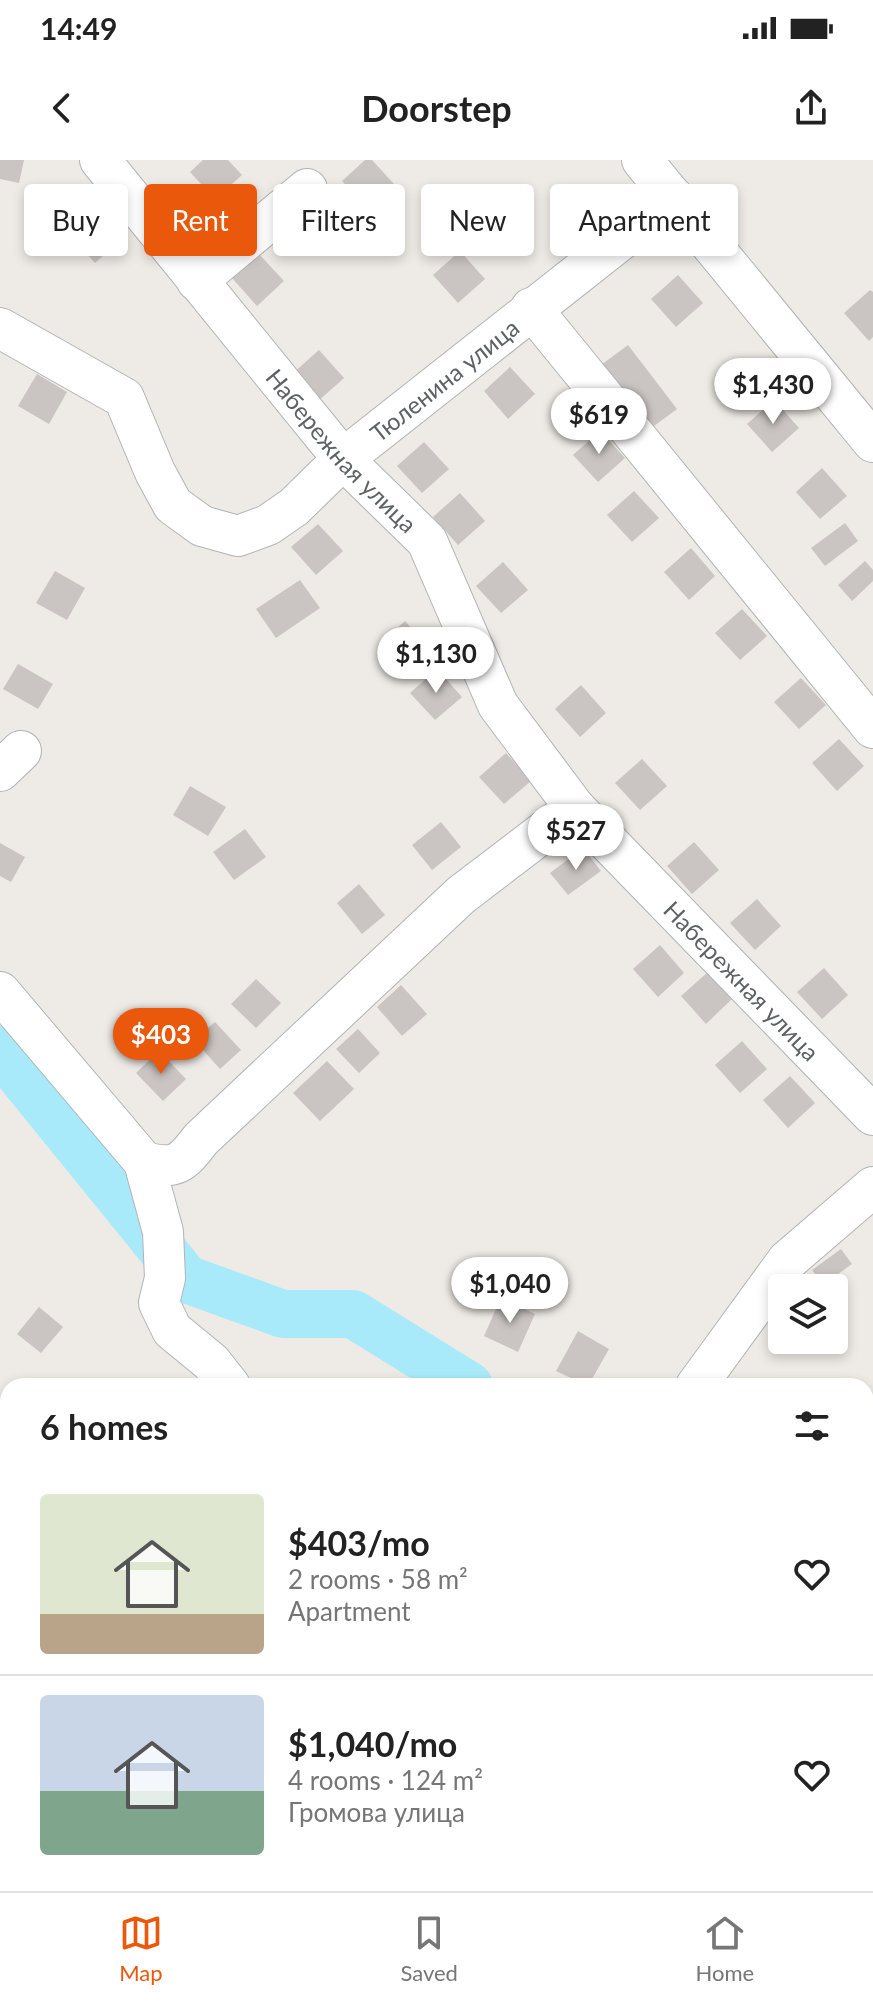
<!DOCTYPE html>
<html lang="en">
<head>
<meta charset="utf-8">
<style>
	body { margin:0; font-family:Lato,sans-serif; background:#f2f2f2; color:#222; height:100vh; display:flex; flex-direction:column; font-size:30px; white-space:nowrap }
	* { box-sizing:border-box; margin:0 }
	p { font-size:26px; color:#767676 }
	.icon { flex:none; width:44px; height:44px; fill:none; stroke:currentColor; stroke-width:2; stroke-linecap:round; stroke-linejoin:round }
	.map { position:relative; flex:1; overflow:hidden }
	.drawer { position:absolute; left:0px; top:1218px; width:874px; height:514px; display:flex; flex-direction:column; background:#fff; border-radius:24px 24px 0 0; box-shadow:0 4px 12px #0003 }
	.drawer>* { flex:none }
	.hud { position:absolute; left:24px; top:24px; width:826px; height:72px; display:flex; gap:16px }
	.fabs { position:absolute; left:768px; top:1114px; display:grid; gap:16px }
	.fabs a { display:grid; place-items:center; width:80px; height:80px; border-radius:8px; background:#fff; box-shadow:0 4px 12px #0003; font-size:40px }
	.price { position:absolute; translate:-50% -68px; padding:0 18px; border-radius:28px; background:#fff; color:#222; font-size:26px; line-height:52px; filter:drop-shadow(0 2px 4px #0008) }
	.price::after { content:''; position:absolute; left:50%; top:48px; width:24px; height:18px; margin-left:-12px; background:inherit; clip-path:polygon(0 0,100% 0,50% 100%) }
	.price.selected { background:#ea580c; color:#fff }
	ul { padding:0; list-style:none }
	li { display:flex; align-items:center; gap:24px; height:200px; padding:0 40px }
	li+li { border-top:2px solid #e0e0e0 }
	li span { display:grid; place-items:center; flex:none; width:224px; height:160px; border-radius:8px; color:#555 }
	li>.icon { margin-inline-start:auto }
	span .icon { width:96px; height:96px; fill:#fffc; stroke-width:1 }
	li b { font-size:34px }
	h2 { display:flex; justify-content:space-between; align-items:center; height:96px; padding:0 40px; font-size:34px }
	.pill { padding:0 28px; border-radius:8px; background:#fff; box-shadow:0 4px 12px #0003; font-size:28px; line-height:72px }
	.pill.selected { background:#ea580c; color:#fff }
	.status { display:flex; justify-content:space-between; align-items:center; height:56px; padding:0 40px; background:#fff; direction:ltr }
	.status svg { height:22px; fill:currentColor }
	header { display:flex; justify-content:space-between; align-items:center; height:104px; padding:0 40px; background:#fff; font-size:36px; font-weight:700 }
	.tabs { display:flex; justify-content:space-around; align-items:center; height:112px; border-top:2px solid #e0e0e0; background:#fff; font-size:22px; color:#767676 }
	.tabs a { display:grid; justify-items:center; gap:4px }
	.tabs .selected { color:#ea580c }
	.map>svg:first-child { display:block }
</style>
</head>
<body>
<div class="status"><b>14:49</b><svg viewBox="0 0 49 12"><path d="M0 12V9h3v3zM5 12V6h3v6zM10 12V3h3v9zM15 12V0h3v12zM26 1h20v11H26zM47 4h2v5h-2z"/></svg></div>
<header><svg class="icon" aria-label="back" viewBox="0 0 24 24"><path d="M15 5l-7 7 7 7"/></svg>Doorstep<svg class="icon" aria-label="share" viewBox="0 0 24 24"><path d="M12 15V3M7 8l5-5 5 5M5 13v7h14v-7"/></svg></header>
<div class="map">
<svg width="873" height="1731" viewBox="0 0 873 1731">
	<rect width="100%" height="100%" fill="#eeeae5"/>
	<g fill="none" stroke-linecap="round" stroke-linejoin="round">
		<path stroke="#a9eafa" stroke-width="48" d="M0 890 186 1119 283 1154H353L469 1226
			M866 1398 873 1400"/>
	</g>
	<path fill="#cac5c2" d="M0 0H24L19 23 0 19Z
		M203 0H228L242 15 215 39 190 12Z
		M365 0H372L394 24 367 48 342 21Z
		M97 51 122 79 95 103 70 75Z
		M460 91 485 119 458 143 433 115Z
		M259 94 284 121 257 146 232 118Z
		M678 115 703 143 676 167 651 139Z
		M870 130 873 132V177L869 181 844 153Z
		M628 185 677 249 650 269 601 205Z
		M319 190 344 218 317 242 292 214Z
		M510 207 535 234 508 259 484 231Z
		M37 214 67 232 49 264 18 246Z
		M774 240 799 268 772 292 747 264Z
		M600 271 625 298 598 322 573 295Z
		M424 282 449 309 422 333 397 306Z
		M822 308 847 336 820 359 796 332Z
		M634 331 659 358 632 382 607 355Z
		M460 333 485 361 458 385 433 357Z
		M845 363 858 381 825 406 811 388Z
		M318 364 343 391 316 415 291 387Z
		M691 388 715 416 689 440 664 412Z
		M865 401 873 410V421L852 441 838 425Z
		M503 402 528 430 501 453 476 426Z
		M55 411 85 428 67 460 36 443Z
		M300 420 320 448 276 478 256 449Z
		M742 449 767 476 740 500 715 473Z
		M405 461 430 488 403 512 378 485Z
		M18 504 53 524 38 549 3 529Z
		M437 509 462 537 435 560 410 533Z
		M801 518 826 545 799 569 774 542Z
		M581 525 606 553 580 577 555 549Z
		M839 579 864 606 837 631 812 603Z
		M506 593 531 621 504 644 479 617Z
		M642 599 667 626 640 650 615 623Z
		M190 626 226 647 208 676 173 655Z
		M441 662 461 687 432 710 412 685Z
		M245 669 266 697 234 720 213 692Z
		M694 682 719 710 692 734 667 706Z
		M0 683 25 697 11 722 0 716Z
		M583 688 601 711 568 735 550 713Z
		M359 724 385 755 362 774 337 743Z
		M757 739 781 766 755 790 730 763Z
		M660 785 684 813 658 837 633 809Z
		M824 808 848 835 822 859 797 832Z
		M708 812 732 839 706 864 681 836Z
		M256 819 281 843 256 868 231 844Z
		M401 825 427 854 402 876 377 847Z
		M215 862 241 890 220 909 194 880Z
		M358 869 380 893 359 913 336 889Z
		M742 881 767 909 740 933 715 905Z
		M159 891 186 919 163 941 136 913Z
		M327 901 354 929 320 961 293 933Z
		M790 916 815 943 788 968 763 940Z
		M841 1089 852 1104 823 1125 812 1110Z
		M501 1138 535 1154 518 1192 484 1176Z
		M39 1147 63 1167 41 1193 17 1174Z
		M578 1171 609 1189 588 1226 556 1211Z
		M868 1618 873 1622V1675L866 1670Z
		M118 1724H140L148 1731H112Z
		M654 1724H684L678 1731H661Z
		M795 1724H831L825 1731H803Z"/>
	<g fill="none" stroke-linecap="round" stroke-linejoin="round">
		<g stroke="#b0b4b6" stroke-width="42">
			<g id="minor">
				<path id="s1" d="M100 0 343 299 427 381 498 545 575 648 873 955"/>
				<path d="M642 0 873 282"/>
				<path d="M197 121 307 29"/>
				<path d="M531 148 873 568"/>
				<path id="s2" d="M0 168 124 238 155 312 173 345 202 366 238 376 268 365 294 347 343 299 674 38"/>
				<path d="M0 611 21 591"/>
				<path d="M0 832 144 1002C176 1010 182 1004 201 979L461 735 575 648"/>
				<path d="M144 1002 163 1072 165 1118 159 1143 172 1170 211 1202 230 1226"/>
				<path d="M696 1226 787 1101 873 1027"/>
				<path d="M0 1342 8 1349"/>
				<path d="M0 1410 8 1400"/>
				<path d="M504 1724 512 1731"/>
				<path d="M736 1731 743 1724"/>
			</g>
		</g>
		<use href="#minor" stroke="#fff" stroke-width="40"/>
	</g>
	<g text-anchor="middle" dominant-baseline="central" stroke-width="8" stroke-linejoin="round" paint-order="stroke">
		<g font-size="24" fill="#5d6264" stroke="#fff">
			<text stroke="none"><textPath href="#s2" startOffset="594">Тюленина улица</textPath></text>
			<text stroke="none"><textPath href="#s1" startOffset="378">Набережная улица</textPath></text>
			<text stroke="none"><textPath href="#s1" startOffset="1050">Набережная улица</textPath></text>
		</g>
	</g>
</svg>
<div class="fabs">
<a><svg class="icon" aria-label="layers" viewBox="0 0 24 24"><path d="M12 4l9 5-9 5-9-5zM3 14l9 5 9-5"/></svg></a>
</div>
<b class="price" style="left:773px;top:266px">$1,430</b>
<b class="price" style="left:599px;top:296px">$619</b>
<b class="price" style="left:436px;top:535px">$1,130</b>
<b class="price" style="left:576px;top:712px">$527</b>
<b class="price selected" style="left:161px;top:916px">$403</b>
<b class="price" style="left:510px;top:1165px">$1,040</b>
<div class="hud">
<a class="pill">Buy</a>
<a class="pill selected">Rent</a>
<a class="pill">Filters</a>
<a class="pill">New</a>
<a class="pill">Apartment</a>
</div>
<section class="drawer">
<h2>6 homes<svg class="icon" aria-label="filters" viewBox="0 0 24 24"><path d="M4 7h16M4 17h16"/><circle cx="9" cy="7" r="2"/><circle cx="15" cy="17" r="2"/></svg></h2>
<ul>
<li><span style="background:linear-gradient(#dfe7d0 75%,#b9a48a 0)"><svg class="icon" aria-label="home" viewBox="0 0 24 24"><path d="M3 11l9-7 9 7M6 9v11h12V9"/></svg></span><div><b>$403/mo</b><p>2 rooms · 58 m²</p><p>Apartment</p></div><svg class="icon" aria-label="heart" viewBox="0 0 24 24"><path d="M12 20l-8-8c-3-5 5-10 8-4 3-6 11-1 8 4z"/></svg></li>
<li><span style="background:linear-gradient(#c9d6e8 60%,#7fa58c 0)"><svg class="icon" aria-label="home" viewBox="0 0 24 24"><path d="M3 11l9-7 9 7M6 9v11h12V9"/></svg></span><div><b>$1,040/mo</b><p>4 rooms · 124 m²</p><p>Громова улица</p></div><svg class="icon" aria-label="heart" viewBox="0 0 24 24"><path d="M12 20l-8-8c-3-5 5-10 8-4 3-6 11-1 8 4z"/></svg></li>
</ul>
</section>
</div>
<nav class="tabs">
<a class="selected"><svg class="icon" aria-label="map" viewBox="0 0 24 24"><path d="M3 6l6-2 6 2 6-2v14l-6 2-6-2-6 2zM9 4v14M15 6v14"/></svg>Map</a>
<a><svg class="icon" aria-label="saved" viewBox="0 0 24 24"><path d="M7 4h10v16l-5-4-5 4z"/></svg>Saved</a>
<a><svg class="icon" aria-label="home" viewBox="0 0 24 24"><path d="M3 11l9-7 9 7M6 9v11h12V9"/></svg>Home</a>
</nav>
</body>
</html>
